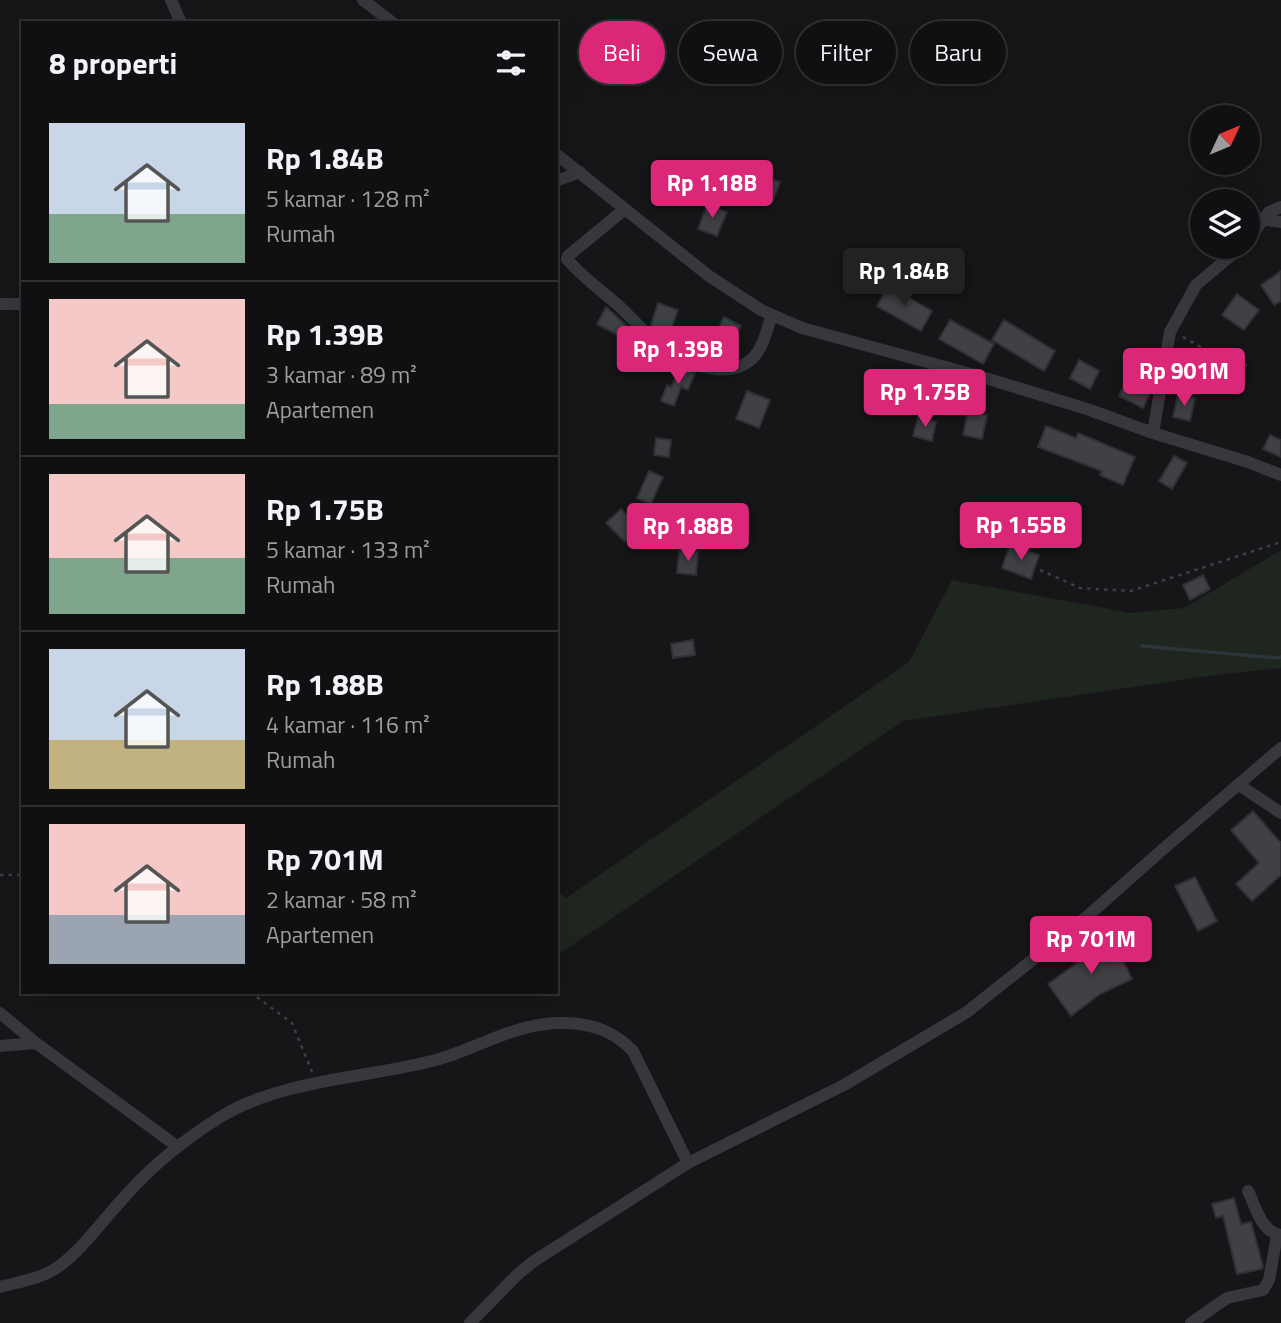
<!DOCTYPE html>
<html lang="id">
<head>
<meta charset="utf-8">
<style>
	body { margin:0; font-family:"Titillium Web",sans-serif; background:#19191b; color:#f1f3f6; height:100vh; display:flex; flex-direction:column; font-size:26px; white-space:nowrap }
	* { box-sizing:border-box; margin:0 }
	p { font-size:23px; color:#9c9d9f }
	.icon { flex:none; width:38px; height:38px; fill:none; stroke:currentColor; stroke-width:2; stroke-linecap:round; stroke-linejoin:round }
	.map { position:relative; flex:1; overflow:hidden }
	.drawer { position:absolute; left:21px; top:21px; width:537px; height:973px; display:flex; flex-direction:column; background:#101012; border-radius:0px; box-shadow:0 7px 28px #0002,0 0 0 2px #303032 }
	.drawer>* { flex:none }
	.guide { position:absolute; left:579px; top:21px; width:597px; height:63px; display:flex; gap:14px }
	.needle { width:46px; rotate:46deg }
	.controls { position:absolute; left:1190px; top:105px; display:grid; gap:14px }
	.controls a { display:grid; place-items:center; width:70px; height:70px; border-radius:50%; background:#101012; box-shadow:0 7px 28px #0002,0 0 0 2px #303032; font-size:35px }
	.price { position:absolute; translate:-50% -60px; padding:0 16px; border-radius:7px; background:#db2777; color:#fff; font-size:23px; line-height:46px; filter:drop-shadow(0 2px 4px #0008) }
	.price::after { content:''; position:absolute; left:50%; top:42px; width:21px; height:16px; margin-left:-10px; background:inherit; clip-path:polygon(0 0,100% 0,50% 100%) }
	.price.on { background:#222; color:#fff }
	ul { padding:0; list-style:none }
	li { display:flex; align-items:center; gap:21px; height:175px; padding:0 28px }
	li+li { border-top:2px solid #303032 }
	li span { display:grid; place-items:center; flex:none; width:196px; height:140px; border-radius:0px; color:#555 }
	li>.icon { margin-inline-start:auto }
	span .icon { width:84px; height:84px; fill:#fffc; stroke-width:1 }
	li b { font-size:30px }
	h2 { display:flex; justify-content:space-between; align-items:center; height:84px; padding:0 28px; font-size:30px }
	.chip { padding:0 24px; border-radius:32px; background:#101012; box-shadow:0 7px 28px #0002,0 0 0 2px #303032; font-size:24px; line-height:63px }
	.chip.on { background:#db2777; color:#fff }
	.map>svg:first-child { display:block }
</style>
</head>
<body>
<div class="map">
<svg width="1281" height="1323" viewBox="0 0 1281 1323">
	<rect width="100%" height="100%" fill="#161618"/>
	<path fill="#1e261f" d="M1281 550V668L1215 675 903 721 562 952 557 949V891L566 898 909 662 952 580 1131 613 1184 608Z"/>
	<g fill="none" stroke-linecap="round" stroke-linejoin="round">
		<path stroke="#2c353c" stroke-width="3.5" d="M1142 646 1278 658 1281 657"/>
	</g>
	<path fill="#404145" stroke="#303034" stroke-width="2" d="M747 169 780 182 773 201 740 188Z
		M707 205 727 212 717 236 698 229Z
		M1281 271V301L1274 305 1261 285Z
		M888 286 932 311 921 331 877 306Z
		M1237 294 1259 310 1244 330 1222 315Z
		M658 303 678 310 668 338 651 325Z
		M606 307 627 326 621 337 597 324Z
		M724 317 741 326 728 350 712 341Z
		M950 320 994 344 983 364 939 339Z
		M1004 320 1055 351 1044 371 992 340Z
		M642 341 651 349 643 362 633 355Z
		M1079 360 1099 371 1090 389 1070 378Z
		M680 367 695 373 688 390 681 387 674 406 661 401 667 385 671 387Z
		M1127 379 1151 391 1143 408 1119 396Z
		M747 391 770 400 759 428 736 419Z
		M1178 394 1195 398 1190 421 1173 417Z
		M968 411 987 415 982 439 963 435Z
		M918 417 936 422 932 441 913 436Z
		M1046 426 1076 438 1078 433 1135 457 1123 485 1100 475 1102 471 1038 447Z
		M1270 435 1281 440V457L1263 449Z
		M656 438 671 440 669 457 654 455Z
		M1174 456 1187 463 1172 489 1159 481Z
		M649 471 663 477 651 504 637 498Z
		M621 509 640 528 625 542 606 523Z
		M1010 545 1039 555 1031 579 1002 568Z
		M679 551 698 552 696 575 677 573Z
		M1203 575 1210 589 1190 600 1183 585Z
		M693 640 695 655 673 658 671 644Z
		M1253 811 1281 843V875L1252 901 1236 884 1259 863 1231 830Z
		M1195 877 1217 921 1198 931 1175 886Z
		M1111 935 1132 979 1100 994 1071 1016 1048 984 1088 955 1084 948Z
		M1234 1198 1241 1224 1251 1222 1263 1266 1262 1269 1237 1274 1223 1216 1216 1218 1212 1204Z"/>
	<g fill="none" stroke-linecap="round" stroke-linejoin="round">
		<path stroke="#3d3f44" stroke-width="2.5" stroke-dasharray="3.5 5" stroke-linecap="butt" d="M1183 337 1206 350 1247 366
			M1040 570 1080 588 1131 591 1281 542
			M0 875H23
			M250 992 292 1023 312 1072"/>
		<path stroke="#37383d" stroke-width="12" d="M171 0 181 23
			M363 0 393 23
			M556 154 709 276 761 310 802 328 982 377 1087 409 1153 433 1248 462 1281 475
			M556 181 580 172
			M625 209 568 256 567 259C582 277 602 291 619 306 631 317 642 330 654 340 677 359 720 381 748 362 763 352 766 331 772 315
			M1261 219 1281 222
			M1248 240 1269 212 1281 207
			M0 304H23
			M1153 433 1170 332 1196 285 1241 247
			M1239 785 1281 813
			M0 1013 36 1043 178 1147
			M0 1046 36 1043
			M1248 1191C1256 1207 1261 1232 1281 1235
			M0 1287C18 1282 39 1279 55 1269 81 1252 106 1216 128 1193 155 1163 188 1137 222 1116 284 1079 368 1078 436 1060 479 1048 511 1025 557 1023 587 1022 612 1029 633 1051L688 1163
			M470 1323 518 1274 534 1261 688 1163 844 1085 967 1012 1090 914 1162 850 1281 748
			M1191 1323 1227 1298 1263 1290 1269 1280 1277 1235"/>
	</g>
</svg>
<div class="controls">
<a><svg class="needle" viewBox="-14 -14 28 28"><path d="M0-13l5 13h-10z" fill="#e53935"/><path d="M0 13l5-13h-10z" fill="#9c9d9f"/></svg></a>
<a><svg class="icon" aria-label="layers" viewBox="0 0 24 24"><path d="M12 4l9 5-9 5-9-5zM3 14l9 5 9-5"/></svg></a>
</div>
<b class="price" style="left:712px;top:220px">Rp 1.18B</b>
<b class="price on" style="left:904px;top:308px">Rp 1.84B</b>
<b class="price" style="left:678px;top:386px">Rp 1.39B</b>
<b class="price" style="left:1184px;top:408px">Rp 901M</b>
<b class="price" style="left:925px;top:429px">Rp 1.75B</b>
<b class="price" style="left:1021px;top:562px">Rp 1.55B</b>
<b class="price" style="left:688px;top:563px">Rp 1.88B</b>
<b class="price" style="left:1091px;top:976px">Rp 701M</b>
<div class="guide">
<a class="chip on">Beli</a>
<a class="chip">Sewa</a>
<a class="chip">Filter</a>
<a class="chip">Baru</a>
</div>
<section class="drawer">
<h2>8 properti<svg class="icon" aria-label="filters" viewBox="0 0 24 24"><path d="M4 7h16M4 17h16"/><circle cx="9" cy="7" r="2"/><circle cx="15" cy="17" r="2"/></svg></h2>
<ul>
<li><span style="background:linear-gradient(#c9d6e8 65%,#7fa58c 0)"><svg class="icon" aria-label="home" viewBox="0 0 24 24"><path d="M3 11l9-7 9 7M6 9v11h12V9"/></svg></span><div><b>Rp 1.84B</b><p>5 kamar · 128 m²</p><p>Rumah</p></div></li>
<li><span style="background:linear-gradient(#f6c9c9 75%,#7fa58c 0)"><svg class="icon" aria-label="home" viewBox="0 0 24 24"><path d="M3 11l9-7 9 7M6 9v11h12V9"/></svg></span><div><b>Rp 1.39B</b><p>3 kamar · 89 m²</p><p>Apartemen</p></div></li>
<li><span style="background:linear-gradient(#f6c9c9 60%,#7fa58c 0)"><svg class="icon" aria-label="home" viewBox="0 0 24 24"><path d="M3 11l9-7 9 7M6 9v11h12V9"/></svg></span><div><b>Rp 1.75B</b><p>5 kamar · 133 m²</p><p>Rumah</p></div></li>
<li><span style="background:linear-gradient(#c9d6e8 65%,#c2b280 0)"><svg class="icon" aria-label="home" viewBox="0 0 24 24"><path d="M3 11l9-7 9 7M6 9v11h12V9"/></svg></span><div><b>Rp 1.88B</b><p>4 kamar · 116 m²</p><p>Rumah</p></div></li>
<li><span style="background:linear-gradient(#f6c9c9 65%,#9aa5b1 0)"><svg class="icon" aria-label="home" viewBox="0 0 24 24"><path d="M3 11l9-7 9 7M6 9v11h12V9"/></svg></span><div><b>Rp 701M</b><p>2 kamar · 58 m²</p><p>Apartemen</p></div></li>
</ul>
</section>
</div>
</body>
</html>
